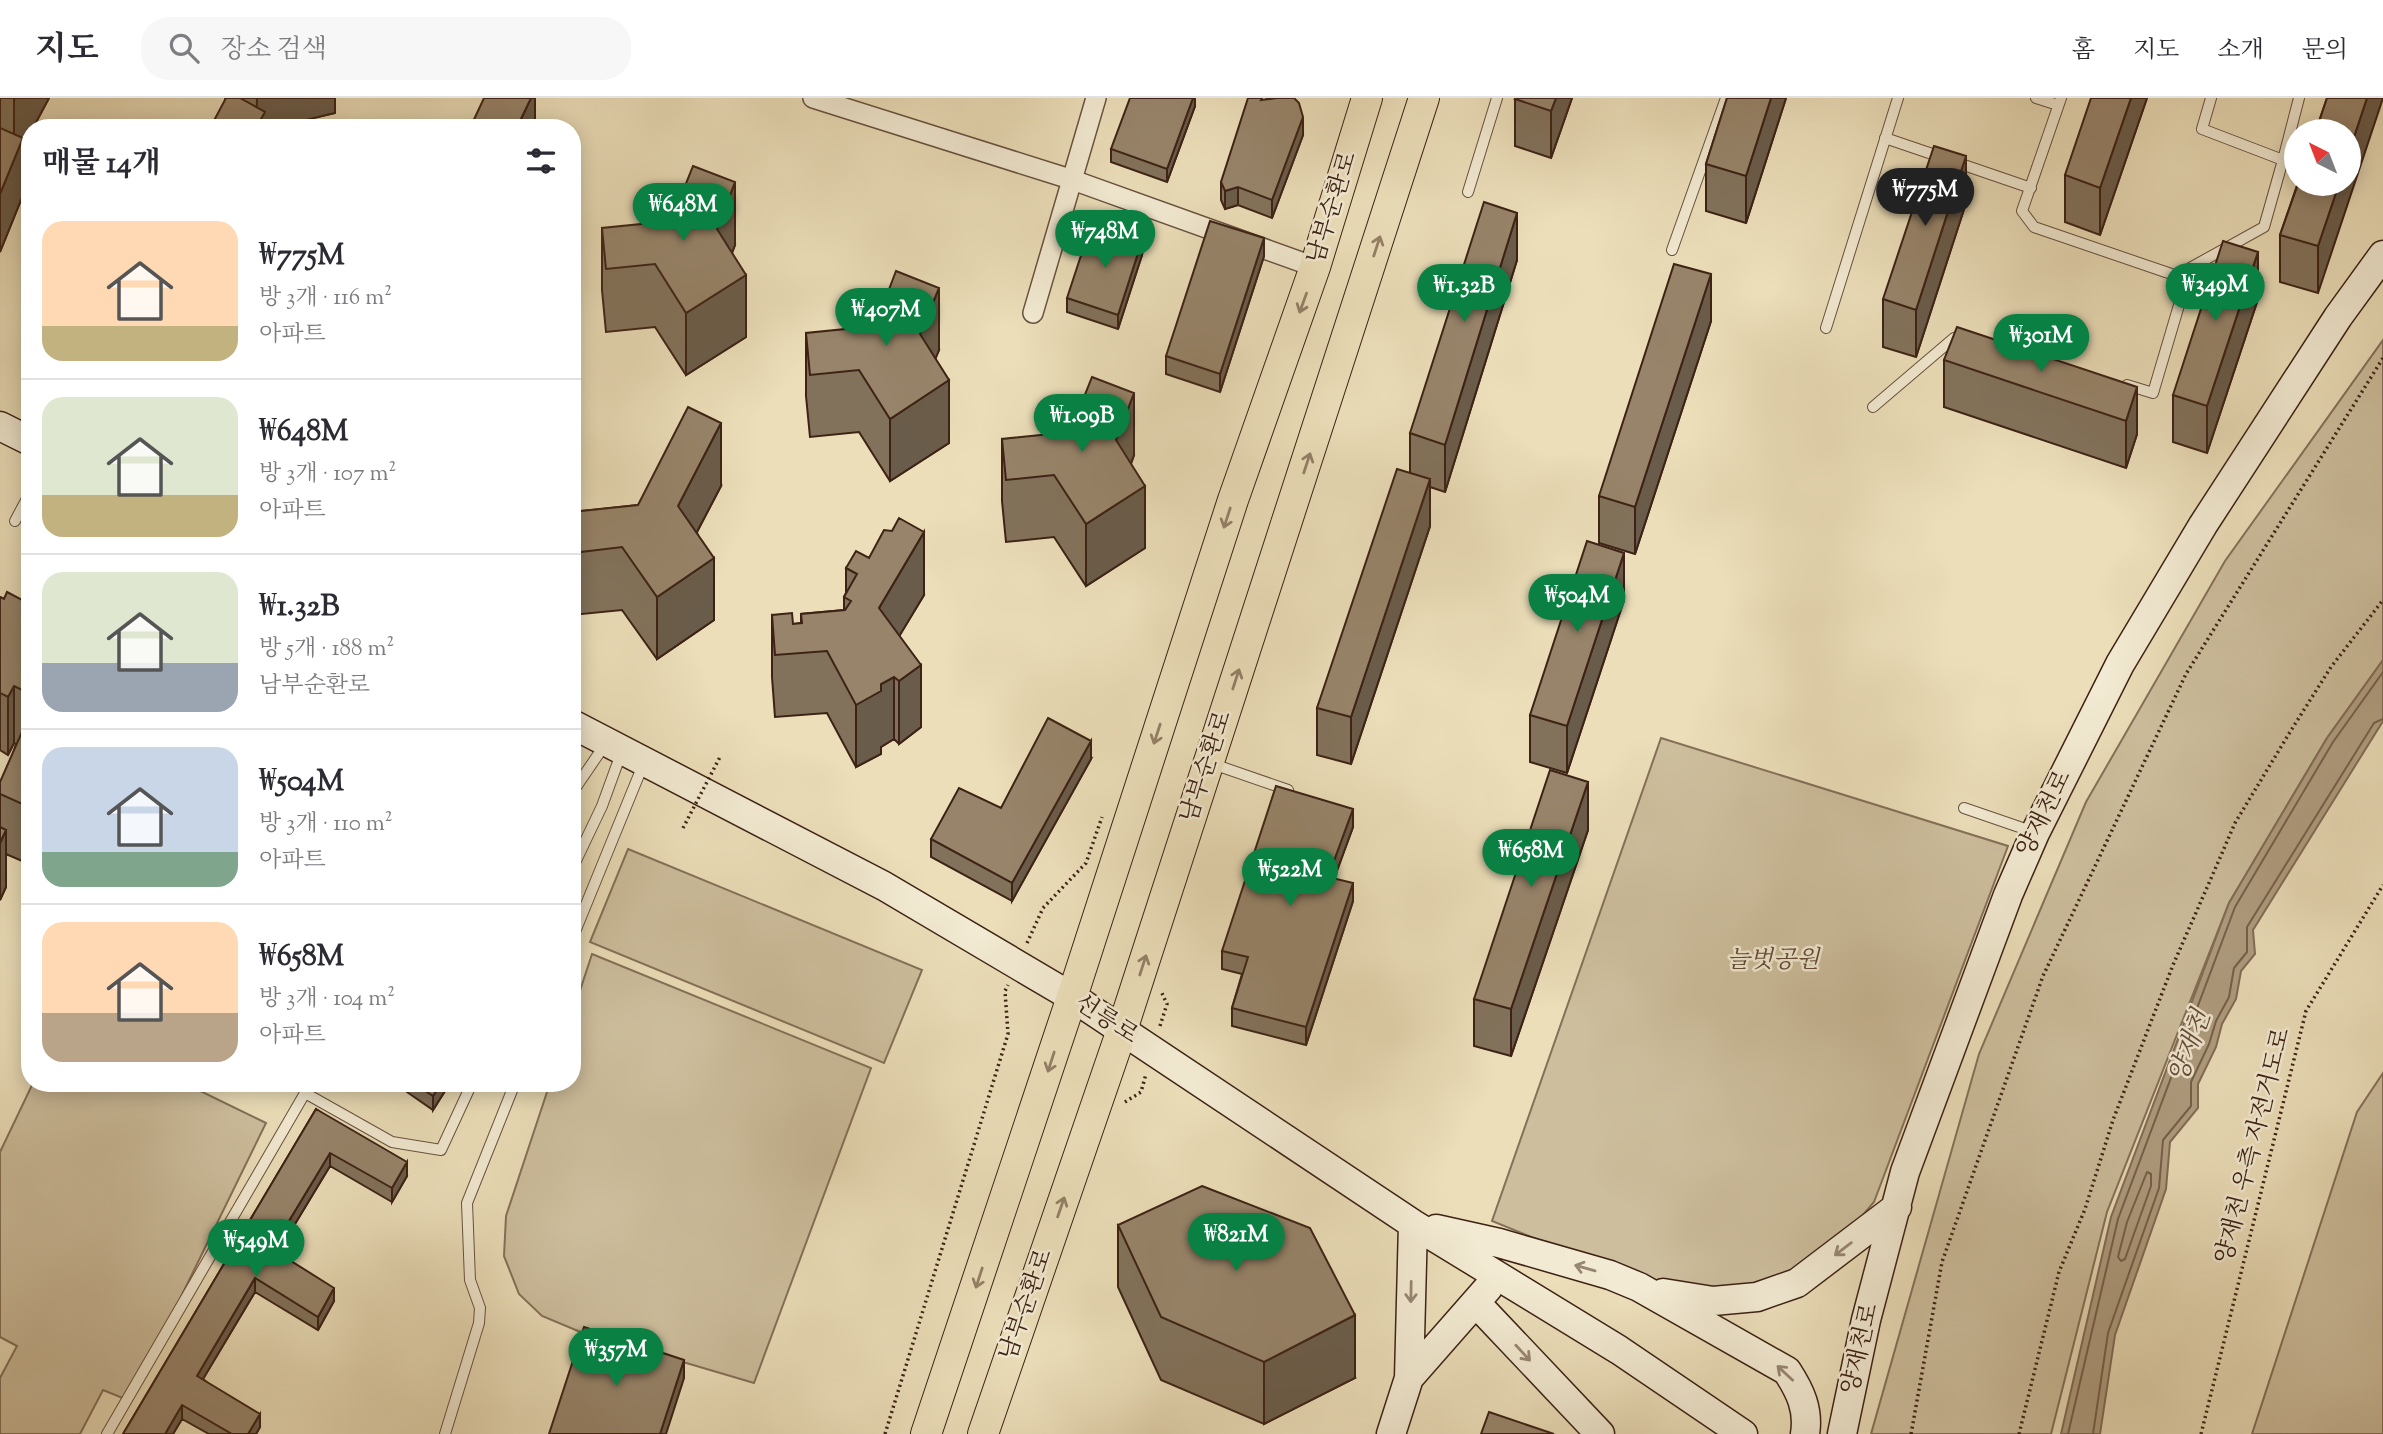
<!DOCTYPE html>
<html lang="ko">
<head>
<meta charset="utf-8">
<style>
	body { margin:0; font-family:"Sorts Mill Goudy","Noto Serif KR",serif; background:#f7f7f7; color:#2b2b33; height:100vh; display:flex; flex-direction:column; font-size:26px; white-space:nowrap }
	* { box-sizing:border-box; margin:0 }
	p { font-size:23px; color:#7c7c81 }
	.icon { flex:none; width:38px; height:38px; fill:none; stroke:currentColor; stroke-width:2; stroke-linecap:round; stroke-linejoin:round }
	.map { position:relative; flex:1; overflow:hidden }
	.drawer { position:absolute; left:21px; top:21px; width:560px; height:973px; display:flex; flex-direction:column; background:#fff; border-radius:28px; box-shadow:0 4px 18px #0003 }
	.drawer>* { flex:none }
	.needle { width:46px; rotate:318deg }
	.controls { position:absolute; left:2284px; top:21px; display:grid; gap:14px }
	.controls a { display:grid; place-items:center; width:77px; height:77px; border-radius:50%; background:#fff; box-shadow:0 4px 18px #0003; font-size:35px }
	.price { position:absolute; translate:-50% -60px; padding:0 16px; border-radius:24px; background:#0b8043; color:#fff; font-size:23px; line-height:46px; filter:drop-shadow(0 2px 4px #0008) }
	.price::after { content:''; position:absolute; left:50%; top:42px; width:21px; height:16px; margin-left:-10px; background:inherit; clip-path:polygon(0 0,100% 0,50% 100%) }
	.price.on { background:#222; color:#fff }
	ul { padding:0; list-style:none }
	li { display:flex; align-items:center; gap:21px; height:175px; padding:0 21px }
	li+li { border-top:2px solid #e1e1e2 }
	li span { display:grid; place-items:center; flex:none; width:196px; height:140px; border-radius:21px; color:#555 }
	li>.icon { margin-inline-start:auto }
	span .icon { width:84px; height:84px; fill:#fffc; stroke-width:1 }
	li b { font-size:30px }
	h2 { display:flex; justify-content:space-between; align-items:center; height:84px; padding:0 21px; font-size:30px }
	header { display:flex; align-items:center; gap:42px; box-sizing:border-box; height:98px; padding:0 35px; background:#fff; border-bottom:2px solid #e1e1e2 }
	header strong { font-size:33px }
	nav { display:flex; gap:38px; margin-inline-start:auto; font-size:24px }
	.search { width:490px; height:63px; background:#f7f7f7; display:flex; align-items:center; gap:18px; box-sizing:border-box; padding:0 24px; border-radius:28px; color:#7c7c81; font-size:26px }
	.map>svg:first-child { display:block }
</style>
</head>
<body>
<header>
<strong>지도</strong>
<div class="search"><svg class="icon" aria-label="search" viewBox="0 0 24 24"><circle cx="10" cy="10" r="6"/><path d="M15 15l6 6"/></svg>장소 검색</div>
<nav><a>홈</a><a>지도</a><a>소개</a><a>문의</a></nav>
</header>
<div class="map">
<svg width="2383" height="1336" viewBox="0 0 2383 1336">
	<rect width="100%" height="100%" fill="#ebdeb9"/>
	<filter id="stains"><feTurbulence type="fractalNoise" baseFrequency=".00286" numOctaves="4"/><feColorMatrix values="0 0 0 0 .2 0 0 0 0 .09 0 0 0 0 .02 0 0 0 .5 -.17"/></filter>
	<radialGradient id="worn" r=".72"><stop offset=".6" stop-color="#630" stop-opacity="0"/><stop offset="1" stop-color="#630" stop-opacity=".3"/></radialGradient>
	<path fill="#cdbe9d" stroke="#857059" stroke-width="2" d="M2383 242V562L2327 640 2229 805 2107 1114 2051 1336H1871L1979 956 2086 704 2225 463Z
		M1661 640 2008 748 1874 1104 1835 1150 1779 1192 1688 1203 1492 1123Z
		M628 751 922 872 884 965 590 844Z
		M592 856 871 970 754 1285 578 1233 542 1218 519 1196 504 1158 506 1118 550 985H572V917Z
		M2383 975V1336H2252L2357 1014Z
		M33 985H184L266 1025 130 1303 103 1292 80 1336H0V1280L17 1248 0 1239V1054Z"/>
	<path fill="#b09e81" stroke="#826c56" stroke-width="2" d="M2383 562V623L2253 832 2255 856 2241 873 2236 901 2222 926 2216 949 2198 986V1010L2170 1044 2166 1091 2115 1237 2100 1336H2061L2111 1119 2229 805 2327 640Z"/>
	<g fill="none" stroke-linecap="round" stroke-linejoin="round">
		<path stroke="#76604b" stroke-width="2" d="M2147 1074 2151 1076V1088L2125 1161 2121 1163 2118 1159 2127 1124Z
			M2068 1336 2118 1121 2235 809 2333 644 2383 574
			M2093 1336 2108 1235 2159 1090 2163 1042 2191 1008V984L2209 946 2216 923 2229 899 2234 870 2247 854V829L2374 625 2383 621"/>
		<g stroke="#68513e" stroke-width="12">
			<path id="lane" d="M2036 0 2058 7
				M2061 0 2022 113 2034 129 2186 181
				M1885 40 1941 59
				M2283 62 2299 0
				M1955 64 2031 90
				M1468 94 1497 0
				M1672 152 1726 0
				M1826 230 1898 0
				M2127 287 2153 295 2190 170 2264 129 2283 62 2202 31 2211 0
				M1873 309 1954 240 1962 238
				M15 423 30 395
				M1210 665 1288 692
				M572 695 606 645
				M1964 710 2031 733
				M572 771 602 708 622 653
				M572 841 643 667
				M107 1336 305 995 392 1044 441 1052 472 985
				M445 1336 479 1225 480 1210 470 1182 467 1105 515 985"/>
		</g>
		<g stroke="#68513e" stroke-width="22">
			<path id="street" d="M813 0 1070 81 1315 169
				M1033 215 1096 0"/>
		</g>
		<g stroke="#3d2215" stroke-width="31">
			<path id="secondary" d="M0 328 30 343
				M572 626 884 788 1072 899 1413 1126 1619 1252 1743 1336
				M1436 1131 1499 1145 1610 1177 1639 1189 1787 1273C1800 1293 1809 1311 1805 1336
				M1663 1195 1713 1203 1757 1199 1797 1185 1897 1109
				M1476 1205 1600 1336
				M1409 1280 1488 1190
				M1391 1336 1409 1280 1413 1126
				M1842 1336 1866 1222 1905 1074 2008 797 2035 735 2120 566 2203 427 2338 219 2383 157"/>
		</g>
		<g stroke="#3d2215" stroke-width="32">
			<path id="primary" d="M926 1336 1072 899 1233 402 1315 169 1367 0
				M983 1336 1122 932 1424 0"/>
		</g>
		<path stroke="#3d2215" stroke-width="3.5" stroke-dasharray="2 3.5" stroke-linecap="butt" d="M1027 845 1043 810 1086 765 1102 719
			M1160 928 1167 906 1161 893
			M1125 1004 1141 994 1146 976
			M885 1336 1008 936 1005 893 1008 887
			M1911 1336 1942 1164 2043 878 2186 576 2383 260
			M2019 1336 2059 1174 2085 1111 2113 1022 2173 867 2216 769 2235 725 2290 634 2331 569 2383 502
			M2201 1336 2306 913 2383 787"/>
		<use href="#lane" stroke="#f2ead2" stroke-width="10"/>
		<use href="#street" stroke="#f2ead2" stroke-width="19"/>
		<use href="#secondary" stroke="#f2ead2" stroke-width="28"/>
		<use href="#primary" stroke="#ebdeb9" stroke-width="30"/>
		<path stroke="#3d2215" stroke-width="3.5" stroke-dasharray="2 3.5" stroke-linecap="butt" d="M683 730 720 659"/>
	</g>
	<path fill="#82725b" stroke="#3d2215" stroke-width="2" d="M0 0H49L33 30H30L23 48V97L0 154Z
		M225 0H335V15L273 29 225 2Z
		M1195 0V8L1167 84 1111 64V51Z
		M1267 0 1303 37 1272 120 1238 107 1225 111 1221 102V84Z
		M1572 0 1551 60 1515 48V1Z
		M1727 0H1786L1746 125 1706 113V66Z
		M2147 0 2100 137 2065 124V77Z
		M2327 0 2318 195 2280 184V137Z
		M1966 105 1916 259 1883 249V201Z
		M602 130 735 147 732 155 746 239 686 277 655 229 606 234 602 192Z
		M1142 157 1118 231 1067 214V200Z
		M1264 158 1220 294 1166 276V258Z
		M1517 162 1445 394 1430 389V428L1351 666 1317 657V610L1410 375V335Z
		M30 168V259L23 257V200Z
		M2258 201 2207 355 2173 344V297Z
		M1711 223 1635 456 1599 445V398Z
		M806 235 939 252 935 260 949 345 890 383 859 334 810 339 806 298Z
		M1944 262 2137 289V336L2126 370 1944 309Z
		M1002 341 1134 357 1131 366 1145 450 1086 488 1054 439 1006 444 1002 403Z
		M721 388 697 434 714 522 657 561 622 512 572 517V414L638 407Z
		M846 470 924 497 899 538 921 629 899 646 894 641 881 649V656L856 669 827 615 775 619 772 579V517L793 526 801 525V516L844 512V499L846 495Z
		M0 499 4 501 30 506V764L29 766 6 756V789L0 802V696L16 646 14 645 8 657 0 652Z
		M1624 502 1567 675 1530 664V617Z
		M1091 661 1012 803 931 759V741L1001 710Z
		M1353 729 1334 781 1353 803 1306 947 1232 928V910L1242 876 1222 871V853Z
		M1588 732 1511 958 1474 948V901Z
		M407 985H450L433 1012 407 994Z
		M316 1011 407 1078 392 1104 330 1068 278 1154 334 1203 318 1232 255 1194 203 1281 260 1329 256 1336H209L182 1321 173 1336H123Z
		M1118 1127 1355 1280 1264 1326 1161 1282 1118 1189Z"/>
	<path fill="#6a5c4a" stroke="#3d2215" stroke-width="2" d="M15 0H49L33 30H30V36L23 48V97L0 154V96L14 61V2Z
		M257 0H335V15L273 30H256Z
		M531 0H535V30H517Z
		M1193 0H1195V8L1167 84V71Z
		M1556 0H1572L1551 60V13Z
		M1771 0H1786L1746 125V78Z
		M2131 0H2147L2100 137V90Z
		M2367 0H2383L2318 195V148L2339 86H2348V57Z
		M1303 19V37L1272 120V102Z
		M1966 58V105L1916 259V212Z
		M735 84V147L717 193V131Z
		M1238 89V107L1225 111V93Z
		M1517 115V162L1445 394V347Z
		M1264 140V158L1220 294V276Z
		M1142 143V157L1118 231V217Z
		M2258 154V201L2207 355V308Z
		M1711 176V223L1635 456V409Z
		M746 177V239L686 277V215Z
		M939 190V252L920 299V236Z
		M949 282V345L890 383V321Z
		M2137 289V336L2126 370V323Z
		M1134 295V357L1116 404V342Z
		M721 325V388L678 470V408Z
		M1430 381V428L1351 666V619Z
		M1145 388V450L1086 488V426Z
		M924 434V497L879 572V510Z
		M1624 455V502L1567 675V628Z
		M714 460V522L657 561V499Z
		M921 567V629L899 646V583Z
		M30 576V634L22 649V592Z
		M894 579V641L881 649V656L856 669V607L881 586Z
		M14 588V645L8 657V599Z
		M1091 643V661L1012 803V785Z
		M1588 684V732L1511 958V911Z
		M30 707V764L29 766V709Z
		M1353 711V729L1328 797V779Z
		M6 732V789L0 802V745Z
		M1353 785V803L1306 947V929Z
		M441 985H450L433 1012V998Z
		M330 1055V1068L272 1164V1151Z
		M407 1064V1078L392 1104V1090Z
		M255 1180V1194L197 1291V1278Z
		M334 1190V1203L318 1232V1219Z
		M1355 1217V1280L1264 1326V1264Z
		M684 1262V1280L666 1336H660Z
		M182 1307V1321L173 1336H165Z
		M260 1316V1329L256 1336H248Z"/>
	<path fill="#97846a" stroke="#3d2215" stroke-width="2" d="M226 0H240L265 14 256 30H210Z
		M484 0H531L517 29 518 30H470Z
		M1130 0H1193L1167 71 1111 51Z
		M1248 0H1262L1261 2 1277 0H1294L1299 5 1303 19 1272 102 1238 89 1225 93 1221 84Z
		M1516 0H1556L1551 13 1515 1Z
		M1727 0H1771L1746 78 1706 66Z
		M2091 0H2131L2100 90 2065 77Z
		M2327 0H2367L2348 57V33H2316Z
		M0 30 23 40 0 96Z
		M1934 48 1966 58 1916 212 1883 201Z
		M693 68 735 84 717 131 746 177 686 215 655 166 606 171 602 130 671 123Z
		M2298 86H2339L2318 148 2280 137Z
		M1484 104 1517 115 1445 347 1410 335Z
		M1210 123 1264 140 1220 276 1166 258Z
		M1091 127 1142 143 1118 217 1067 200Z
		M2223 143 2258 154 2207 308 2173 297Z
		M1674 166 1711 176 1635 409 1599 398Z
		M30 168V202L23 200Z
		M896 173 939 190 920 236 949 282 890 321 859 272 810 277 806 235 875 228Z
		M1957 229 2137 289 2126 323 1944 262Z
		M1092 279 1134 295 1116 342 1145 388 1086 426 1054 377 1006 382 1002 341 1070 334Z
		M688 309 721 325 678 408 714 460 657 499 622 449 572 455V414L638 407Z
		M1397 371 1430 381 1351 619 1317 610Z
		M899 420 924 434 879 510 921 567 899 583 894 579 881 586V593L856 607 827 553 775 557 772 517 792 515 793 526 802 525 801 516 845 512 851 503 844 499 857 476 846 470 856 453 869 460 884 432 892 433Z
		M1587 443 1624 455 1567 628 1530 617Z
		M7 494 30 506V576L22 592 14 588 8 599 0 595V499L4 501Z
		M29 618 30 707 29 709 0 696V684Z
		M1048 620 1091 643 1012 785 931 741 959 690 1001 710Z
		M1550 672 1588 684 1511 911 1474 901Z
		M1276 688 1353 711 1328 779 1353 785 1306 929 1232 910 1248 859 1222 853Z
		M0 729 6 732 0 745Z
		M414 985H441L433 998Z
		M316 1011 407 1064 392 1090 330 1055 272 1151 334 1190 318 1219 255 1180 197 1278 260 1316 248 1336H232L182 1307 165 1336H123Z
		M1202 1088 1310 1130 1355 1217 1264 1264 1161 1219 1118 1127Z
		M584 1229 684 1262 660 1336H549Z
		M1489 1314 1554 1336H1481Z"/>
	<defs><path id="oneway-shaft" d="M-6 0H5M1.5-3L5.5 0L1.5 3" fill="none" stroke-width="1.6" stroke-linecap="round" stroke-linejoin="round" transform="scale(1.75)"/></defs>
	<g stroke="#948067">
		<use href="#oneway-shaft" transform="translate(1377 148) rotate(-72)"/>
		<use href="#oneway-shaft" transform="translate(1303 205) rotate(110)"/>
		<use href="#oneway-shaft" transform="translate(1307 365) rotate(-72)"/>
		<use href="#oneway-shaft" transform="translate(1227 420) rotate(108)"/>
		<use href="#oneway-shaft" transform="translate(1236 581) rotate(-72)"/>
		<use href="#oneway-shaft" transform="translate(1157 636) rotate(108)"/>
		<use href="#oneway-shaft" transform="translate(1143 867) rotate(-72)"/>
		<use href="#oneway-shaft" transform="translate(1051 964) rotate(108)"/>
		<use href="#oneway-shaft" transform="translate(1061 1109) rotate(-71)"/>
		<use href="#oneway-shaft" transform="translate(979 1180) rotate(108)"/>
	</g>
	<g stroke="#988674">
		<use href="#oneway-shaft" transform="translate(1843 1151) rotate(143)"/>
		<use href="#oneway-shaft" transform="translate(1585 1170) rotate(-164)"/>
		<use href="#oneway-shaft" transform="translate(1411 1194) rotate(91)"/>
		<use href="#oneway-shaft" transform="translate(1523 1255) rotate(47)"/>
		<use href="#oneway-shaft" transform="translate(1785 1275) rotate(-137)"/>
	</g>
	<g text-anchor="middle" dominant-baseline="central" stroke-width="5" stroke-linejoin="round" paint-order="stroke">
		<g font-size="24" fill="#3d2215" stroke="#f2ead2">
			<text transform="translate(1333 110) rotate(-73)">남부순환로</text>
			<text transform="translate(1207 669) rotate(-72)">남부순환로</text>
			<text transform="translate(2045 716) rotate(-64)">양재천로</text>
			<text transform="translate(1106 922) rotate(33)">선릉로</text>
			<text transform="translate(2254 1048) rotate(-76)">양재천 우측 자전거도로</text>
			<text transform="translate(1027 1207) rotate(-71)">남부순환로</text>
			<text transform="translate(1861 1251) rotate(-77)">양재천로</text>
		</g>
		<g font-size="24" font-style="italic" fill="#614937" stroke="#f2ead2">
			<text x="1773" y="863">늘벗공원</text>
		</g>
		<g font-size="26" font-style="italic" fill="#654d3b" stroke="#f2ead2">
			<text transform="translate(2191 949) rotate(-70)">양재천</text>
		</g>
	</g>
	<rect width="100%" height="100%" filter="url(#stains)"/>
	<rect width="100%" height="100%" fill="url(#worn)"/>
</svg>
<div class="controls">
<a><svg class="needle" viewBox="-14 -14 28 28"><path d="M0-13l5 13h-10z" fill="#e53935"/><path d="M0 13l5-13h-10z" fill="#7c7c81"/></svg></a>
</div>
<b class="price on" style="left:1925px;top:130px">₩775M</b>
<b class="price" style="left:683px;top:145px">₩648M</b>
<b class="price" style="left:1105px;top:172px">₩748M</b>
<b class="price" style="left:2215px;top:225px">₩349M</b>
<b class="price" style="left:1464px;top:226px">₩1.32B</b>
<b class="price" style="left:886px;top:250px">₩407M</b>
<b class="price" style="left:2041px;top:276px">₩301M</b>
<b class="price" style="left:1082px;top:356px">₩1.09B</b>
<b class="price" style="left:1577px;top:536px">₩504M</b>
<b class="price" style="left:1531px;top:791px">₩658M</b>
<b class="price" style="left:1290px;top:810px">₩522M</b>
<b class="price" style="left:1236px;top:1175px">₩821M</b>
<b class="price" style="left:256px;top:1181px">₩549M</b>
<b class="price" style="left:616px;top:1290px">₩357M</b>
<section class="drawer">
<h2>매물 14개<svg class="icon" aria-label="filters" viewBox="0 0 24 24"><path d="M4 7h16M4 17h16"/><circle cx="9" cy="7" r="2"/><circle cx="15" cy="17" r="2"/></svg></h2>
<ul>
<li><span style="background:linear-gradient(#ffd9b3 75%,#c2b280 0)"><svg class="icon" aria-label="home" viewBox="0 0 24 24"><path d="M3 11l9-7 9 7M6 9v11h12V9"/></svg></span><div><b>₩775M</b><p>방 3개 · 116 m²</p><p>아파트</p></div></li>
<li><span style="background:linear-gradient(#dfe7d0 70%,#c2b280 0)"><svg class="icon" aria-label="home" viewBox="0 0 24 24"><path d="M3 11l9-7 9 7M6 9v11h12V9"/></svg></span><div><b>₩648M</b><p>방 3개 · 107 m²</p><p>아파트</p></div></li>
<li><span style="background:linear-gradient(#dfe7d0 65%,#9aa5b1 0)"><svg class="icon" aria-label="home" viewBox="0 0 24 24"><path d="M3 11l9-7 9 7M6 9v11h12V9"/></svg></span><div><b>₩1.32B</b><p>방 5개 · 188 m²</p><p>남부순환로</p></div></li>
<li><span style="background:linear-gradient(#c9d6e8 75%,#7fa58c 0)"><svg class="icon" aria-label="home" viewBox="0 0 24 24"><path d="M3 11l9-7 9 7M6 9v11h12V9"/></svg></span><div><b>₩504M</b><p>방 3개 · 110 m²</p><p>아파트</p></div></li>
<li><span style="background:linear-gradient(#ffd9b3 65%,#b9a48a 0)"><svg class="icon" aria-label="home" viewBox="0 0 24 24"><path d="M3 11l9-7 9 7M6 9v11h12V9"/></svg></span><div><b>₩658M</b><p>방 3개 · 104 m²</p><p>아파트</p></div></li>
</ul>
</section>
</div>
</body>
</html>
